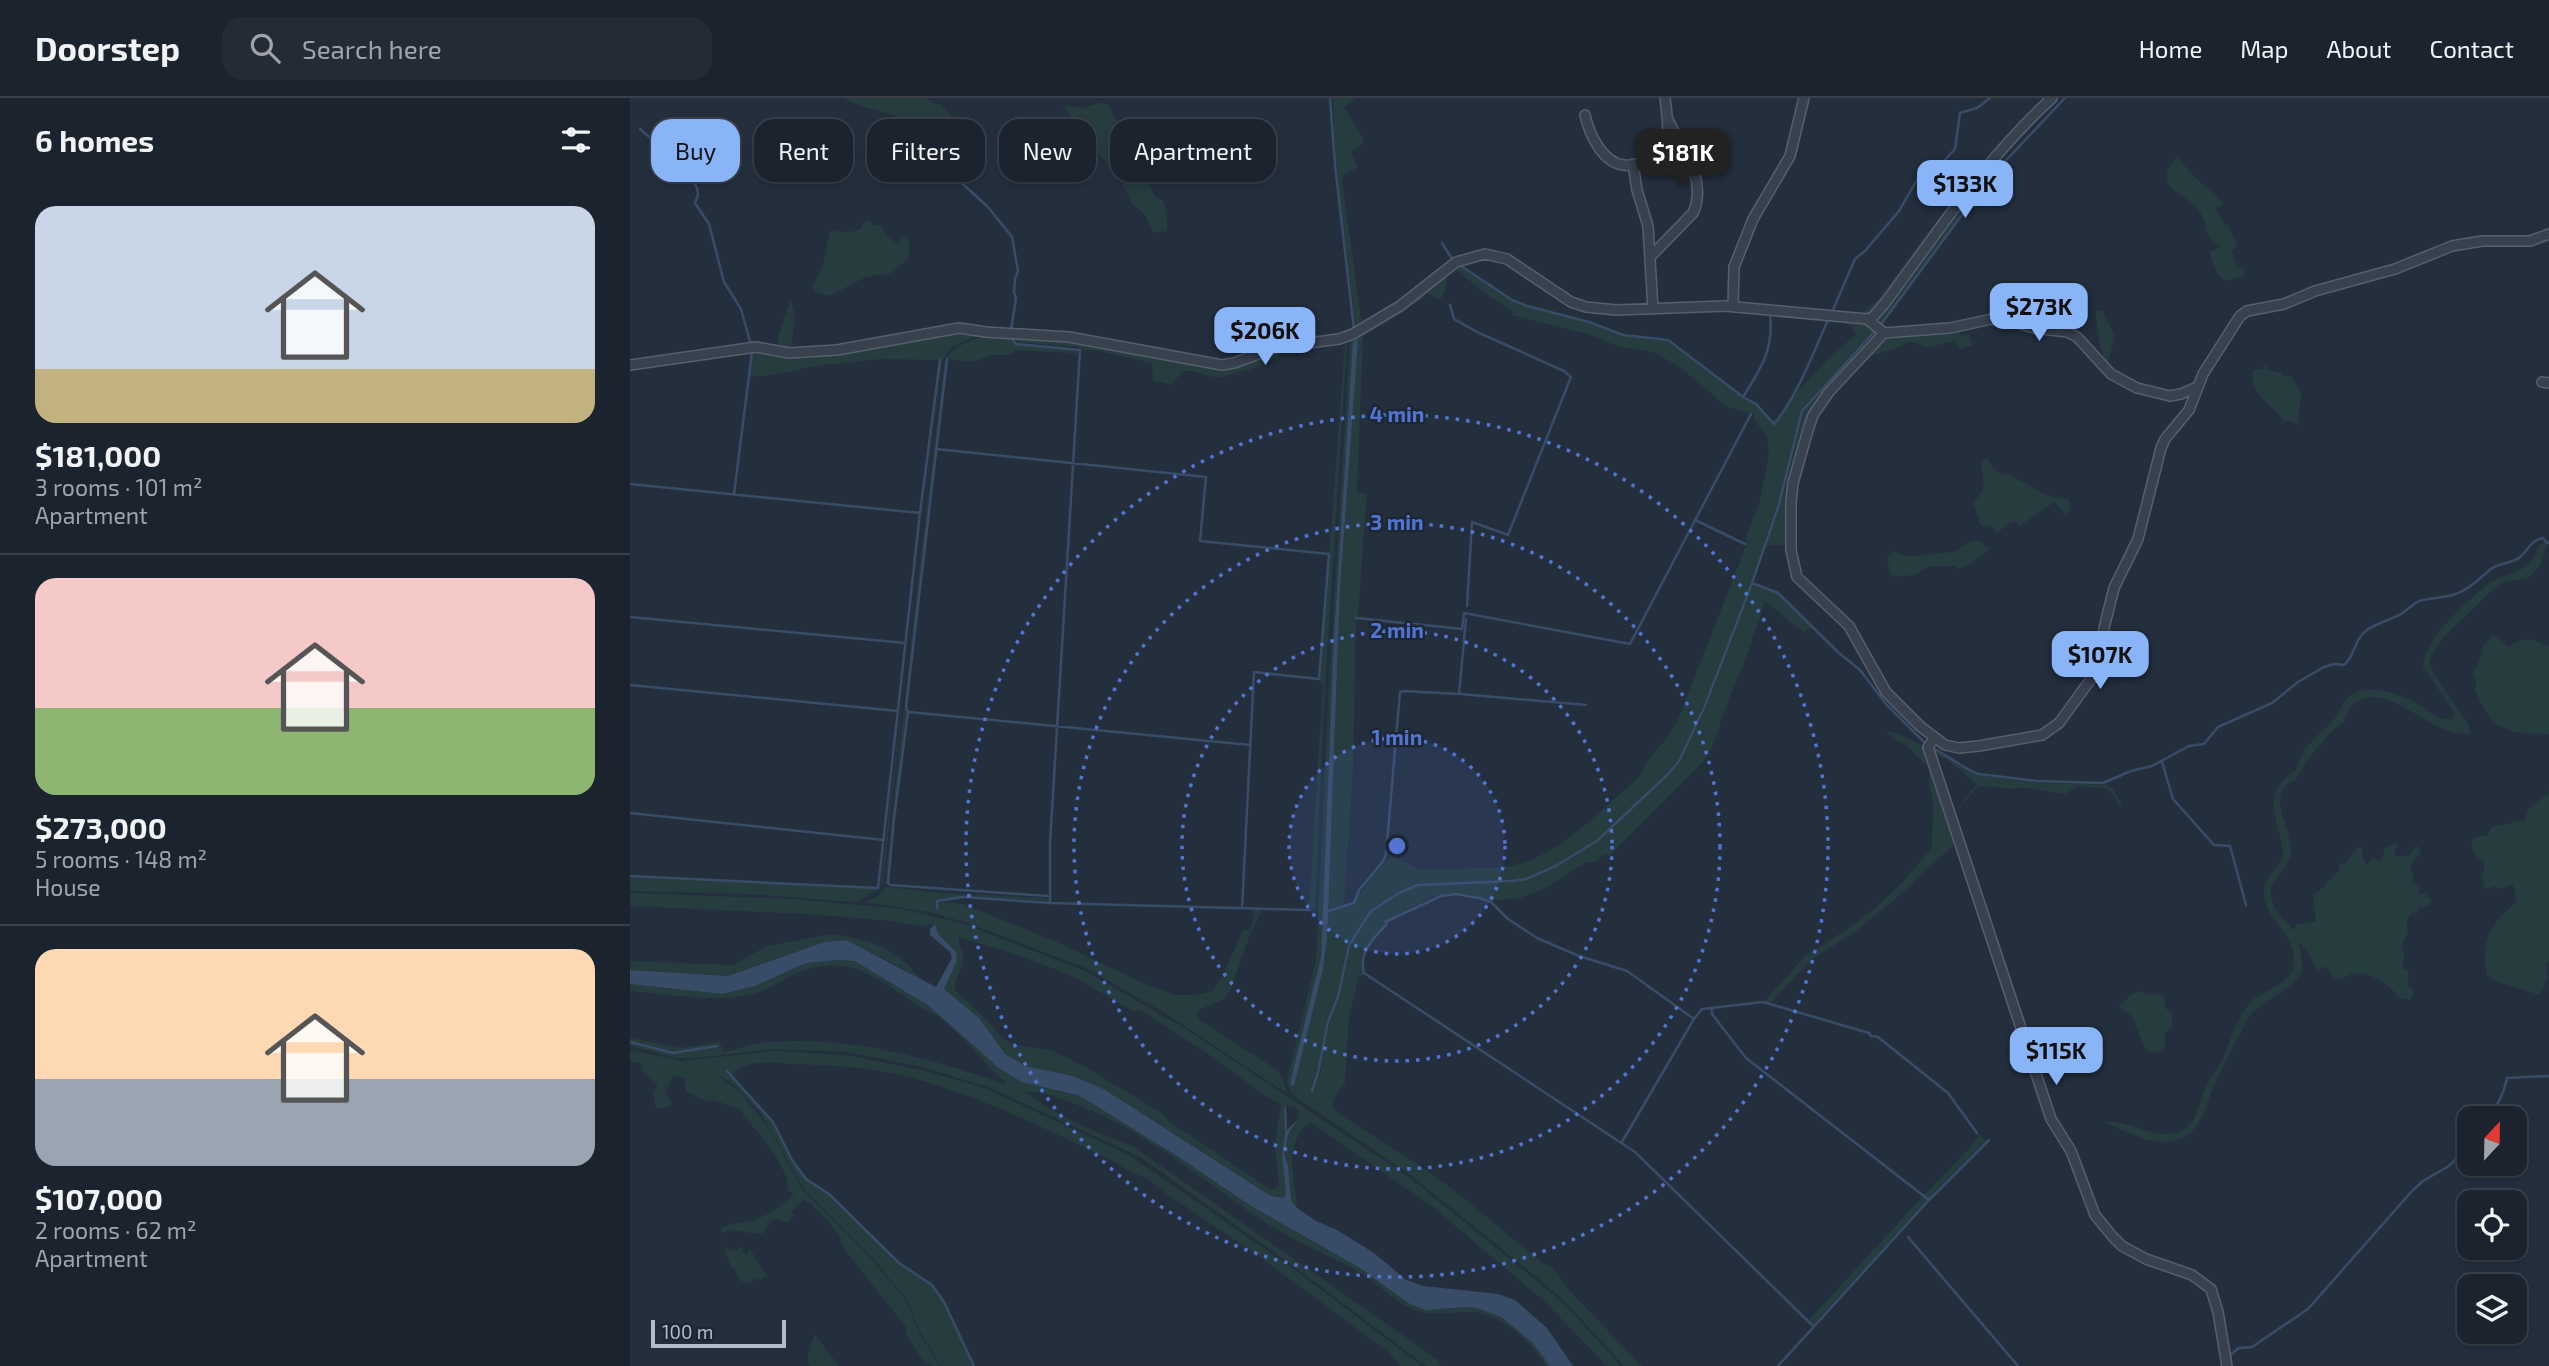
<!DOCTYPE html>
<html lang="en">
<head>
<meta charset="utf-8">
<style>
	body { margin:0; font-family:"Exo 2",sans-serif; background:#242b36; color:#f1f3f6; height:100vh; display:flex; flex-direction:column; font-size:26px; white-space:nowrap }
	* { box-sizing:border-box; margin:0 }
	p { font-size:23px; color:#a0a4aa }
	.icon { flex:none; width:38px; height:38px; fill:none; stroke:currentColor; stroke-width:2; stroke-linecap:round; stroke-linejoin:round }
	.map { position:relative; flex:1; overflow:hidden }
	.panel { display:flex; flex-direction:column; background:#1b232e; width:630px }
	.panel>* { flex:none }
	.top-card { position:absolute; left:21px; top:21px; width:665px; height:63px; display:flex; gap:14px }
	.needle { width:46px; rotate:22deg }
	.controls { position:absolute; left:1827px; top:1008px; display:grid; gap:14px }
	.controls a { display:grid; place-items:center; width:70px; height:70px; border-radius:14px; background:#1b232e; box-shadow:0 4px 10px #0003,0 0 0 2px #39404a; font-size:35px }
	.scale { position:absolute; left:21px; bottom:18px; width:135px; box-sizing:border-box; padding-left:7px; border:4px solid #b4bcc9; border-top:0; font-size:19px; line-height:24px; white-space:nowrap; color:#b4bcc9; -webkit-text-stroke:5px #1d2633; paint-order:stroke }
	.price { position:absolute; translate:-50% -60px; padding:0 16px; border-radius:14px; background:#8ab4f8; color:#111; font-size:23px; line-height:46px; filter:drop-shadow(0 2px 4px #0008) }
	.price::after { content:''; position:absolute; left:50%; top:42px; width:21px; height:16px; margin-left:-10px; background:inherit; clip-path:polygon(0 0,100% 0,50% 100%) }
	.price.active { background:#222; color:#fff }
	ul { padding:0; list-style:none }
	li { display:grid; align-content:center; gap:14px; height:371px; padding:0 35px }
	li+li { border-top:2px solid #39404a }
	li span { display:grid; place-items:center; height:217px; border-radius:21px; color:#555 }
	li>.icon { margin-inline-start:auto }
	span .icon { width:126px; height:126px; fill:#fffc; stroke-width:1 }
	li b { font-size:30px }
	h2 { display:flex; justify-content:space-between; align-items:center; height:84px; padding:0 35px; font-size:30px }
	.tag { padding:0 24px; border-radius:21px; background:#1b232e; box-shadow:0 4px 10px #0003,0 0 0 2px #39404a; font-size:24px; line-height:63px }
	.tag.active { background:#8ab4f8; color:#111 }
	header { display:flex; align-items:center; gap:42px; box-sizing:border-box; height:98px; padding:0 35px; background:#1b232e; border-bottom:2px solid #39404a }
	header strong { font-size:33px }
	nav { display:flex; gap:38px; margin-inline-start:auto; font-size:24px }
	.search { width:490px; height:63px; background:#242b36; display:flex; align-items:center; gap:18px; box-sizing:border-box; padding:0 24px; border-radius:21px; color:#a0a4aa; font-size:26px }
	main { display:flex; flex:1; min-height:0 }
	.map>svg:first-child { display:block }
</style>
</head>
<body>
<header>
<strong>Doorstep</strong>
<div class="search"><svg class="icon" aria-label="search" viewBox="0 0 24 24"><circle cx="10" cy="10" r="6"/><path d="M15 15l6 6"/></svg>Search here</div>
<nav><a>Home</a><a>Map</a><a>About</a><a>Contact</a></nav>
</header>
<main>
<section class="panel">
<h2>6 homes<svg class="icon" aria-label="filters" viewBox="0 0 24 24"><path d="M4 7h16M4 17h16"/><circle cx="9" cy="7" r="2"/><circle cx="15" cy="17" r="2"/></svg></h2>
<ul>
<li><span style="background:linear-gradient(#c9d6e8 75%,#c2b280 0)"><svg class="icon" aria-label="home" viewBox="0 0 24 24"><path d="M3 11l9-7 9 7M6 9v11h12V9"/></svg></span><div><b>$181,000</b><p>3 rooms · 101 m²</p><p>Apartment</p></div></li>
<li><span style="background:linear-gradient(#f6c9c9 60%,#8fb573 0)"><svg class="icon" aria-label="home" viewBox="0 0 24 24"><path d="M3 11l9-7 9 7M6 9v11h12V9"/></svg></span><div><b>$273,000</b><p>5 rooms · 148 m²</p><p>House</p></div></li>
<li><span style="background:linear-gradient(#ffd9b3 60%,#9aa5b1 0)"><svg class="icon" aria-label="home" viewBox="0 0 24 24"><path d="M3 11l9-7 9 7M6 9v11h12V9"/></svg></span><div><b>$107,000</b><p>2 rooms · 62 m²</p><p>Apartment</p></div></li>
</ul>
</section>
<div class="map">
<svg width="1919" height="1268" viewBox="0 0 1919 1268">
	<rect width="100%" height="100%" fill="#242f3e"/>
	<path fill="#263c3f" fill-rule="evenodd" d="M213 0H298L303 5 310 6 326 22C318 31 299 40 286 33 282 31 280 24 274 22 257 13 232 11 213 0Z
		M703 0H726L714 9 735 44 722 53 727 70 714 77 712 82 732 228 726 231 705 60Z
		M1413 0H1418L1375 41 1243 214 1227 218 1247 203 1346 70Z
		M469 5 479 7 485 21 496 27C494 39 495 47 506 53V63L526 100 533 102 537 117V133L523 135 515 117 502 106 493 87 499 81 471 59 432 7 452 10Z
		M1548 58 1560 75 1587 98 1593 106 1586 111 1594 126 1598 127 1607 148 1602 154 1607 168 1615 172 1614 178 1596 183C1586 176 1582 167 1580 154L1591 149C1571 138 1580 128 1569 113 1552 91 1519 91 1548 58Z
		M1351 82 1355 85 1249 227 1246 220Z
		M240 122 242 127 252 128C254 136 260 142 268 145L271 138 276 139 280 146 278 161 261 175 236 179 199 198 186 194 182 188C194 173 196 151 200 133L220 134 231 131 233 124Z
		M826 166 881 203 896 209 958 225 992 238 1037 243 1112 300 1126 307 1144 326 1161 300 1204 255 1226 237 1221 227 1199 222 1200 220 1235 224 1246 230 1171 313 1147 406 1121 484 1074 607 1048 662 1037 675 967 741 926 767 895 780 880 782 788 786 768 794 740 812 717 847 707 899 697 924 687 975 681 992 683 995 690 976 699 926 709 900 720 847 742 814 766 798 787 788 896 782 929 768 968 743 1039 676 1050 663 1077 608 1123 486 1148 496 1181 529 1174 535 1135 503 1115 563 1099 600 1082 650 1074 663 979 758 975 756 966 764H957L916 790 890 800 863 803 838 796 818 795 801 800 754 823 755 827C742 840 725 858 734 878H729L719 919 715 985 704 1001 703 1011C740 1038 780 1059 817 1087 850 1112 881 1140 914 1166L921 1168 940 1193 1012 1268H994L936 1205 909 1181 782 1078 664 998 660 994 657 983 686 862 698 607 720 243ZM824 170 859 198 883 214 882 217 957 236 990 249 1024 254 1052 271 1096 308 1116 315 1122 314 1125 323 1137 338 1139 358 1128 410 1117 435 1116 448 1047 624 1035 642 1018 662 1010 678 961 722 932 745 902 762 878 769 791 772 762 758C747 772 734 787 723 807L698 813 696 858 664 987 660 986 663 972 691 859 708 477 724 249 728 242 710 490 698 811 714 806 723 675 726 520 728 516 737 396 727 394 733 238 793 201 797 195 810 202 815 192 817 175Z
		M160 202C171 224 160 233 161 254L147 250 148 240Z
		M1466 213H1472L1485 237 1477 268C1473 263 1464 220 1466 213Z
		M1328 230 1331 237H1339L1343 247 1329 251 1324 243 1296 250 1286 244H1279L1261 252 1244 257 1232 266H1226L1255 236Z
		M318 233 351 235 322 249 312 264 283 502 253 786 251 784 311 262 251 261 185 268 142 277 119 279 123 252 161 258Z
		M1247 234 1248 235 1175 331 1158 448 1142 447 1135 449 1150 406 1174 313Z
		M357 236 381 238 386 247 447 252 448 259 444 255 385 252 381 257H362L343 264 317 261 275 609 277 614 257 786H255L289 473 315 262C323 248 343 242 357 236Z
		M384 238 438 242 577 267 715 242 717 243 694 606 685 813 679 809 693 586 690 583 715 245 658 252V254L628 269 592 279H583L563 273H553L541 287 523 282 522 265 465 252H453L448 249 387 244Z
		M1635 266 1639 272 1651 275 1654 279 1661 278 1671 294 1668 328 1663 323H1654C1643 306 1617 295 1623 272L1633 271Z
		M1357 360 1364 371 1372 376 1380 377 1421 399 1438 401 1441 406 1439 414 1435 416 1424 404 1390 428 1384 423 1366 435 1360 427 1353 429 1348 424 1350 418 1347 416 1343 404C1361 388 1350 381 1352 362Z
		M1348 442 1360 451 1339 467 1328 471 1325 468H1299L1285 477 1262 479 1257 462 1258 457 1264 453 1273 458H1282L1323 454 1341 443Z
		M1915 444 1917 446 1910 468 1898 480 1874 484 1862 492 1814 539 1801 558 1800 565 1804 576 1838 626 1840 635C1803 643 1753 574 1721 609 1716 614 1716 620 1714 624 1711 628 1704 630 1701 634 1688 648 1675 665 1665 682 1631 695 1667 737 1660 759 1656 772 1644 780 1640 793L1644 809 1664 833 1666 827 1686 823 1683 797 1694 789 1697 782H1701L1703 777 1709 773 1710 766 1716 765 1729 748 1732 749V757L1737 768 1742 760 1749 763 1754 756 1755 750 1762 748 1765 744 1769 748 1764 755 1767 759 1780 757 1787 747 1791 756 1785 761 1780 770 1784 775 1782 784 1789 789V797L1795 795 1802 803 1797 809H1789L1788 814 1781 816 1777 823 1778 836 1774 840 1772 850 1775 857 1772 870 1779 872 1777 888 1783 891V899L1779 902 1770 900C1762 889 1738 871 1723 876 1715 878 1713 881 1704 881L1696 868 1689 873C1681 863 1680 853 1669 845 1670 853 1673 863 1672 872 1669 890 1629 902 1618 921 1606 943 1595 965 1584 988 1576 1005 1573 1027 1556 1038 1530 1053 1498 1035 1475 1024 1499 1020 1525 1045 1551 1033 1568 1026 1569 1002 1576 988 1580 978 1588 970 1593 961 1599 948 1602 933 1609 921 1612 914 1619 905 1625 900 1639 891 1661 885 1664 866 1668 836 1632 821 1634 793 1635 777 1649 770 1653 756 1650 719 1627 699 1666 672 1669 653 1688 637 1701 625 1709 617 1711 605 1720 598 1737 585 1766 595 1783 603 1797 610 1806 623 1822 621L1824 614 1793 569C1793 542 1840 500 1860 485 1872 477 1890 475 1900 465 1907 458 1905 449 1915 444Z
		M1864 537 1879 549C1893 538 1904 541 1919 549V636C1877 636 1860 632 1845 591L1847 586 1843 574C1855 562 1846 548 1864 537Z
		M1253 633 1269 636 1296 650 1327 744 1285 782 1286 784 1226 833 1180 863 1140 906 1134 904 1174 859 1222 828 1244 811 1272 785 1302 750 1303 704 1299 686V670L1277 648Z
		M1303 651C1317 658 1336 674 1349 677L1406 685 1478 687 1482 690 1492 706 1489 708 1483 696 1475 690 1447 688 1435 696 1391 689 1385 691 1349 688 1322 717 1347 686 1316 661 1303 655Z
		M1919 691V865H1917V881L1910 897 1865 883 1857 877C1852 855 1855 836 1871 818 1876 812 1882 809 1887 802L1883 787 1868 791 1864 788 1858 791 1854 789 1851 775 1854 771V763L1844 757 1841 744 1845 739 1857 737 1862 729 1895 722 1897 712 1918 696Z
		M0 779 249 791 226 804 117 796 0 793Z
		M256 789 314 795 417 800 418 803 333 798 306 803 305 809H308V804L333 806 429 845 519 888 546 897H566L582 893 593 878 613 831 619 833 625 817 622 812H632L619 839 601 891 594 901 569 912 567 918 570 922 650 974 658 996 533 914 456 870 335 824 299 814 235 804 247 799Z
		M0 795 163 801 272 811 334 826 455 873 556 931 780 1080 935 1206 991 1268H977L914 1203 803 1109 680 1024C652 1046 665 1079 667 1110L661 1102 658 1067 654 1056 659 1034 669 1020 668 1010 656 1007 654 1011 655 1035 652 1058 656 1096 654 1100 641 1098 546 1037 443 978 395 968 375 956 314 891 327 863 308 836 305 826 290 828 262 823 179 816 0 808ZM329 839C370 852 414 864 453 884 470 893 486 905 505 914L508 911 571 951 634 997 651 1006 645 1046 649 1087 644 1091H640L540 1024 533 1016 459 971 421 952 383 947 372 940 358 923 325 892C324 882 331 873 333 862 334 853 328 847 329 839Z
		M202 836C241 842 267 849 292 883L270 869 215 842 193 844 98 878 0 872V863L103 867 137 848Z
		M207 862 225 863 238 870 299 908 336 940 429 993 447 997 463 1006 547 1058 621 1108 730 1170 778 1205 816 1211 837 1209 850 1211 871 1219 902 1244 920 1268H916C900 1242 868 1212 836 1214 814 1215 793 1219 774 1207 757 1196 743 1182 726 1172 695 1155 662 1142 632 1122 570 1081 507 1026 437 1003 422 998 411 993 396 994 425 1018 468 1035 504 1049L808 1262 811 1268H796L670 1173 510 1059 358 989 292 969 217 954 143 951 66 960H47L0 948V945L43 956 87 949 43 954 0 943V940L50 950 89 944 94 954C107 952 117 946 130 945 215 936 296 959 375 986V983C352 967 319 917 294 912 249 883 224 853 167 875 153 881 138 892 123 896 84 906 40 896 0 893V886L92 896 125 888 176 865Z
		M1511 893 1516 896 1533 897 1536 911 1542 915V930L1534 937 1535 949C1513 971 1510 928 1502 919 1498 914 1493 914 1489 908L1502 896Z
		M0 952 47 962 85 976 109 993 138 1029 173 1092 240 1159 276 1202 288 1233 310 1268H302L300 1264 296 1267 276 1237V1229L214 1151C209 1130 190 1114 174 1101L161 1114 164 1117 158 1125 144 1121 138 1127 134 1135C118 1138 104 1127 90 1136L91 1131C100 1124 108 1126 119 1124 135 1119 152 1109 164 1096L158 1092C159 1069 129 1034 113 1018V1014L110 1011 83 1002 76 1004 56 993 54 980 43 978 35 995 41 1003 40 1008 26 1011 23 994 28 987 11 973 13 966 0 963Z
		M143 953 216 957 292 972 357 991 499 1057 669 1175 792 1268H771L757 1253 627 1157 538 1097 516 1080 500 1074 485 1064C418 1032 349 997 278 979 239 969 201 967 161 966 145 965 110 960 103 978L98 973 143 1024 162 1063 175 1081 198 1096 269 1166 302 1187 314 1205 343 1268H311L289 1232 277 1202 241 1158 174 1091 130 1014 100 983 52 963Z
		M1349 1036 1356 1042 1298 1101 1294 1097 1341 1049Z
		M1293 1098 1298 1102 1183 1227 1178 1223Z
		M94 1149 103 1153 113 1149V1154L117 1157 120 1151 136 1177 130 1182 127 1180 117 1185 109 1182 105 1171 101 1170Z
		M185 1237 209 1268H180C175 1260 181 1246 185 1237Z"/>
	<path fill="#394c67" d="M728 242 710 490 697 843 693 871 664 988 660 987 663 972 691 859 704 539 723 243Z
		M305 826 308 836 326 854 327 863 314 891 350 921 375 956 395 968 443 978 475 992 641 1098 653 1100 656 1096 652 1058 655 1035 654 1011 656 1007 657 1032 669 1020 659 1034 654 1056 658 1067 661 1102 667 1110 686 1123 707 1132 744 1155 775 1181 793 1188 868 1196 885 1202 917 1230 943 1268H920L902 1244 871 1219 850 1211 837 1209 795 1212 778 1205 730 1170 621 1108 547 1058 463 1006 447 997 392 984 370 971 299 908 225 863 207 862 176 865 125 888 92 896 0 886V872L98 878 194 844 216 842 306 889 322 860 320 854 300 837V831Z"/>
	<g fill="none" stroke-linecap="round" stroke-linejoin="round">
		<path stroke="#394c67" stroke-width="2.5" d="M700 0 705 67 724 231
			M10 31 56 71 67 90 68 97 65 105 79 126 94 184 111 211 121 247
			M272 69 292 61 312 67 358 109 382 139 388 173 385 181 384 194 386 200 381 232 382 241 386 246 450 252 420 745V805
			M1365 74 1435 0
			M812 145 822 161
			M831 168 882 202 897 208 959 224 993 237 1038 242 1113 299 1126 306 1144 326C1167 299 1183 255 1198 222
			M820 207 824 221 847 234 934 273 941 279 878 437 842 424 837 508
			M1202 214 1225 161 1235 153 1269 113 1288 80 1315 62 1325 51 1330 15 1347 10 1360 0
			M1252 225 1354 87
			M317 261 276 609 278 614 264 720 258 785 260 787 418 798
			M1113 299C1131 270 1144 252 1140 216
			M306 351 576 379 570 443 699 456 689 581 624 574 612 810
			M0 386 290 415
			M104 396 122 254
			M1065 422 1115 446
			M1122 485 1148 495 1209 555 1230 572 1256 606 1294 644
			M0 519 275 545
			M726 520 832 531 834 515 1000 546 1121 316
			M0 587 268 613
			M831 596 956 607
			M279 614 620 647
			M1303 650C1317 657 1337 673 1349 676L1406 683 1473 685 1501 673 1522 668 1559 648 1574 646 1588 629 1642 605 1668 584 1694 569 1704 566 1714 567C1725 558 1724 541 1737 532 1747 525 1760 522 1771 516 1778 512 1785 503 1793 502 1812 498 1822 501 1839 489 1848 483 1855 475 1864 469 1872 465 1882 465 1889 460 1899 452 1899 443 1913 440L1917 445 1919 444
			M1532 664 1543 701 1584 747 1600 748 1616 807
			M0 715 254 742
			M0 778 248 790 290 415 310 262
			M307 810V803L333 799 420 805 680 812
			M698 813 724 805 729 792 754 762 756 756 770 594 773 593 829 596 836 521
			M755 824 811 798 826 796 849 800 861 804 878 821 907 840 949 858 997 873 1064 921 992 1044
			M757 826C744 839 728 855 734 875L1005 1054 1183 1228
			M1082 911V916L1116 960 1299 1102
			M1064 921 1072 911 1133 904 1239 935 1241 938 1248 939 1318 995 1347 1035
			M0 944 43 955 87 948
			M97 973 143 1024 162 1062 176 1081 199 1096 269 1165 302 1187 314 1204 344 1268
			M682 993 688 975 698 924 708 899 719 847 741 813 769 795 788 787 881 783 896 781 926 768 968 742 1038 676 1049 663 1075 608 1122 485 1149 406 1172 313 1245 233
			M1857 1020C1867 1009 1874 996 1877 980L1919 978
			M1278 1139 1388 1268
			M1598 1259 1609 1250 1622 1249 1678 1211 1782 1093 1793 1083 1819 1068 1839 1048
			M1148 1268 1299 1102 1359 1042"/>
		<g stroke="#565f6c" stroke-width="12">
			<path id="street" d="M955 17C959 35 972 65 994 67 999 68 1005 66 1010 65 1017 65 1026 66 1030 60 1042 44 1037 17 1035 0
				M1003 66 1007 92 1018 128 1023 211
				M1022 157 1063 115C1078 82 1052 50 1038 22
				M1103 209 1104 169 1123 121 1160 58 1174 0
				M1237 221 1254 235 1320 230 1362 221 1378 222 1404 230 1437 234 1447 239 1481 276 1507 290 1540 298 1551 296 1567 289
				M1254 235 1199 294 1183 317 1178 332 1163 385 1161 404V452L1167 479 1219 528 1256 594 1291 629 1315 647 1329 650 1349 648 1412 637 1429 625 1469 570 1472 563V546L1474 530 1484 490 1508 441 1531 350 1535 341 1559 312 1573 276 1610 218 1617 213 1654 206 1685 193 1765 171 1822 148 1852 143H1900L1919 136
				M0 267 126 249 159 255 207 252 329 230 356 234 439 239 592 267 604 265 648 249 709 241 723 236 770 208 826 164 855 156 877 161 941 204 956 209 986 212 1095 208 1237 221 1243 219 1255 205C1308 134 1356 60 1422 0
				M1912 284 1919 285
				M1304 641 1298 649 1421 1021 1441 1053 1465 1117 1483 1139 1492 1148 1516 1161 1562 1177 1581 1191 1588 1214 1597 1268"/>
		</g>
		<use href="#street" stroke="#38414e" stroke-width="9"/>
	</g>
	<circle cx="767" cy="748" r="108" fill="#5274d3" fill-opacity=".12"/>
	<g fill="none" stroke="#5274d3" stroke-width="3.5" stroke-dasharray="3.5 7">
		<circle cx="767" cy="748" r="108"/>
		<circle cx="767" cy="748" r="215"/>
		<circle cx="767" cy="748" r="323"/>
		<circle cx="767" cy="748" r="431"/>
	</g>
	<circle cx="767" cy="748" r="10" fill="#5274d3" stroke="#1d2633" stroke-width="3.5"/>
	<g font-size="21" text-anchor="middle" font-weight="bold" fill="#5274d3" stroke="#1d2633" stroke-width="5" stroke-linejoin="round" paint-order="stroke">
		<text x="767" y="324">4 min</text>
		<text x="767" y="432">3 min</text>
		<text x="767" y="540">2 min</text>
		<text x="767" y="647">1 min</text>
	</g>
</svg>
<div class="controls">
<a><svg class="needle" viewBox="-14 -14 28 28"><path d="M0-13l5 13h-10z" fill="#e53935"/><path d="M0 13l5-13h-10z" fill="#a0a4aa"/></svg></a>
<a><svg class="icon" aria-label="locate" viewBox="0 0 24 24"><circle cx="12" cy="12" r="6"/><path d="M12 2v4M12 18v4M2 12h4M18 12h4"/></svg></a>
<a><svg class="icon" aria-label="layers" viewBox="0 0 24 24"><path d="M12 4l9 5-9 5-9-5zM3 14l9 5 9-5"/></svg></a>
</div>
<div class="scale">100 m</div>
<b class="price active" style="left:1053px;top:91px">$181K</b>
<b class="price" style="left:1335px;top:122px">$133K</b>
<b class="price" style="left:1409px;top:245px">$273K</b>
<b class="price" style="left:635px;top:269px">$206K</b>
<b class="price" style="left:1470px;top:593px">$107K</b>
<b class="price" style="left:1426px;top:989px">$115K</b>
<div class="top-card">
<a class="tag active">Buy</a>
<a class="tag">Rent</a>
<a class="tag">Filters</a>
<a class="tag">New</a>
<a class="tag">Apartment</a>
</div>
</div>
</main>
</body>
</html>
